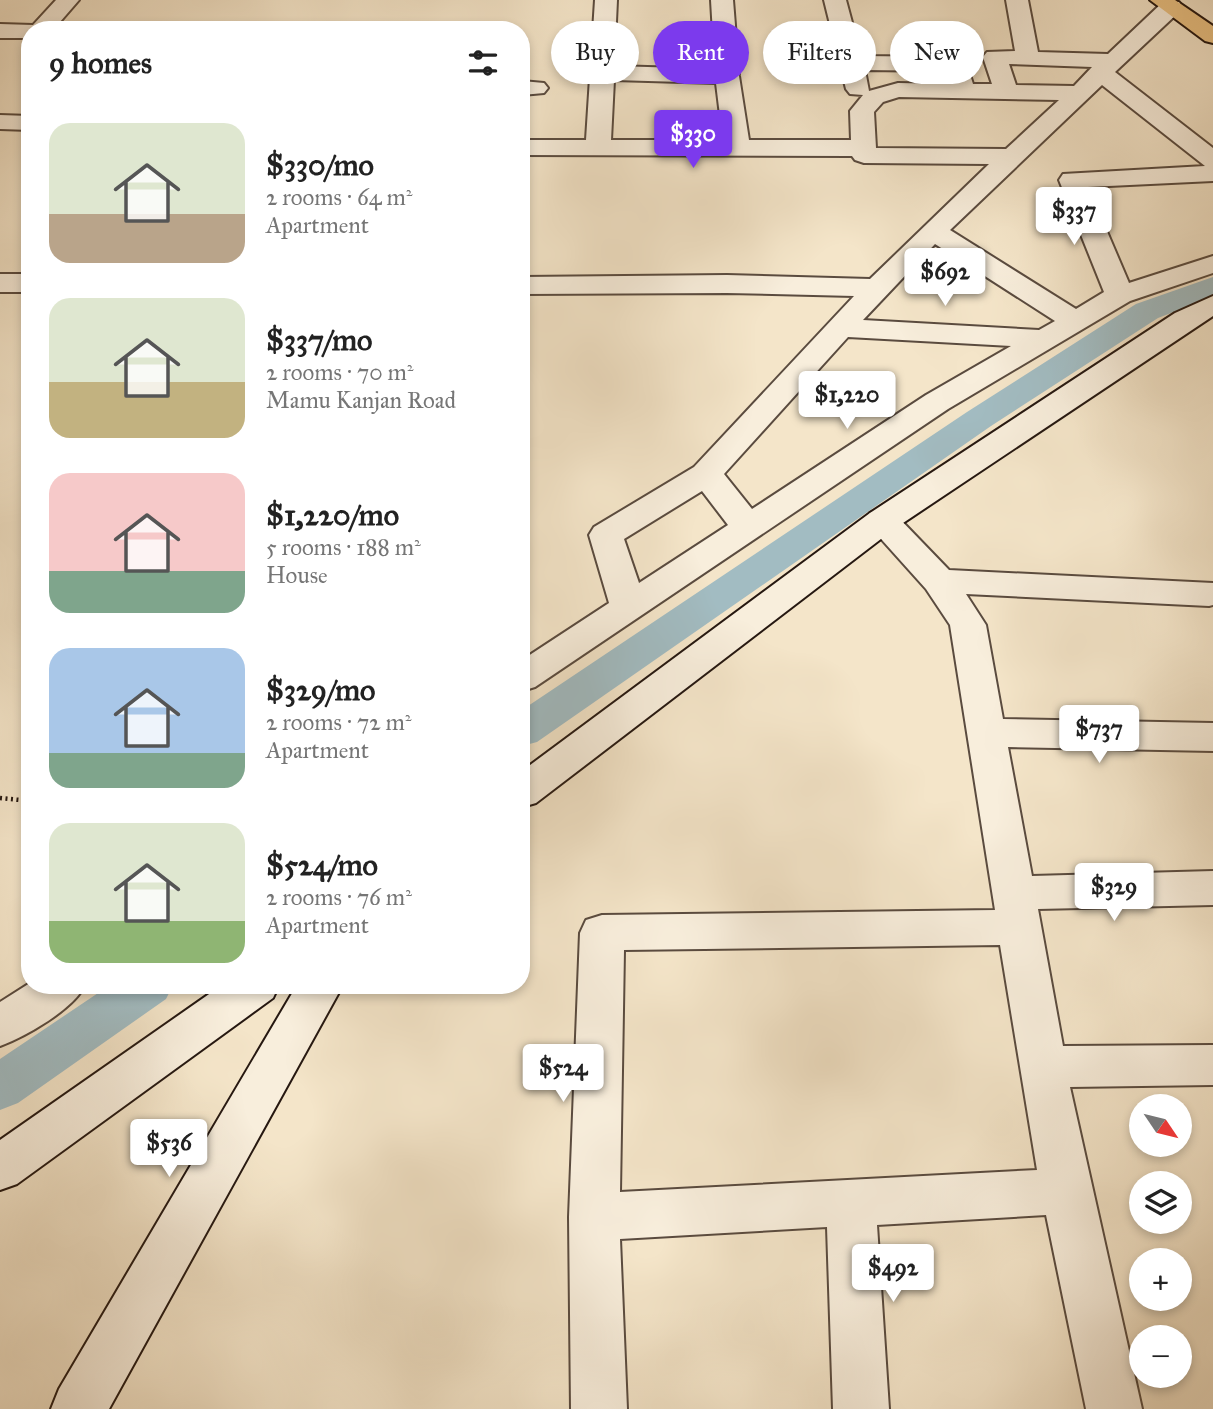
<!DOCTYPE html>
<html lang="en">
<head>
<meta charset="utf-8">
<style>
	body { margin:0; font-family:"IM FELL Great Primer",serif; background:#f6f6f6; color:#222; height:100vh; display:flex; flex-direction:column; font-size:26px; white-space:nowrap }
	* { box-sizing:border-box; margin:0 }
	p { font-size:23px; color:#767676 }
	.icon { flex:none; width:38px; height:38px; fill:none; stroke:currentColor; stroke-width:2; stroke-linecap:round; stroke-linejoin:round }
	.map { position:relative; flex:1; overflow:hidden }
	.sheet { position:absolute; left:21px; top:21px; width:509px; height:973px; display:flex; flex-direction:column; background:#fff; border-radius:28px; box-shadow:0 4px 10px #0003 }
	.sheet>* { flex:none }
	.top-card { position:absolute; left:551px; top:21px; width:556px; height:63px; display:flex; gap:14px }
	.needle { width:46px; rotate:125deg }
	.fabs { position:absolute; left:1129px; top:1094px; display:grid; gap:14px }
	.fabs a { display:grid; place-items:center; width:63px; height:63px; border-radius:50%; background:#fff; box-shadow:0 4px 10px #0003; font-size:35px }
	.price { position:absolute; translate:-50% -60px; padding:0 16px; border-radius:7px; background:#fff; color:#222; font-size:23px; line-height:46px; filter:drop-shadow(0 2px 4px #0008) }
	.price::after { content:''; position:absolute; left:50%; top:42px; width:21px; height:16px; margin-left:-10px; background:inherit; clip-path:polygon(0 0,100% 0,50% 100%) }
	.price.active { background:#7c3aed; color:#fff }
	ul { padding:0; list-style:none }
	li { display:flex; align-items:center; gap:21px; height:175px; padding:0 28px }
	li span { display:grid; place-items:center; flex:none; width:196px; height:140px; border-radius:21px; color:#555 }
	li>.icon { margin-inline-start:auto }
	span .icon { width:84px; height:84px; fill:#fffc; stroke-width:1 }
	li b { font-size:30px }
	h2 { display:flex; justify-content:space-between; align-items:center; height:84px; padding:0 28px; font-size:30px }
	.chip { padding:0 24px; border-radius:32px; background:#fff; box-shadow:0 4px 10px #0003; font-size:24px; line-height:63px }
	.chip.active { background:#7c3aed; color:#fff }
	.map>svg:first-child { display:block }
</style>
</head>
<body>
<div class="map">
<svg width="1213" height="1409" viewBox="0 0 1213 1409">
	<rect width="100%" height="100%" fill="#f4e5c9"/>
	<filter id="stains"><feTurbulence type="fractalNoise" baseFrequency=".00286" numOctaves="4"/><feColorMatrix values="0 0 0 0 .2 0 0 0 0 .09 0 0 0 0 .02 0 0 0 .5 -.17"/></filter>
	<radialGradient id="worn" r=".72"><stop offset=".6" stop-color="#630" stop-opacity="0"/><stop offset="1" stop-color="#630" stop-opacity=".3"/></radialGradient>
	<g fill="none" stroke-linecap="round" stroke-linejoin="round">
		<path fill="#a2bcc2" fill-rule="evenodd" d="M1213 277V297L1158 318 991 426 537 742 522 746V710L967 412 1136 304Z
			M110 985H173L166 999 18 1103 0 1110V1059Z"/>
		<g stroke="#5a4b3f" stroke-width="4">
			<path id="street" d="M56 0H79L53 30H30V38H0V24L33 25Z
				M595 0H617L614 66 715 69 711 0H733L739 76 749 140H851L850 111 863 95 850 94 846 89 824 0H846L861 56 957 57 965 59 973 84H992L983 57 987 52 1015 51 1006 0H1028L1038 52 1108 54 1163 2H1179L1182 7 1179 12 1115 72 1213 148V181L1088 187 1129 283 1213 256V273L1130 301 948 409 535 687 522 691V660L609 603 589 535 594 527 694 467 854 296 727 293 522 294V277L727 275 870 279 989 164 864 163 855 160 852 156 522 155V140H586ZM1009 64 1092 67 1074 86 1016 85ZM865 70 947 71 949 84 898 83 869 91ZM614 80 716 83 723 140H611ZM1102 85 1205 166 1063 174 1059 180 1104 292 1076 309 950 230ZM899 97 1059 100 1006 149 876 148 874 112 883 102ZM935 244 1055 321 1039 330 863 320ZM848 337 1011 346 926 395 752 509 724 474ZM702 491 728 525 639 583 624 539Z
				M522 81 544 83 548 88 544 93 522 95Z
				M0 115 30 116V130L0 129Z
				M0 274H30V292H0Z
				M882 510 894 513 949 570 1213 583V605L1209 606 966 594 986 625 1003 719 1213 723V751L1008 747 1032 876 1213 871V905L1038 909 1063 1046 1213 1045V1085L1070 1087 1142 1409H1086L1046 1215 877 1225 889 1409H833L827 1227 620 1239 627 1409H571L569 1217 580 933 586 920 602 915 995 910 950 625 926 589 865 521 870 513ZM1000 945 1037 1170 620 1192 624 950Z
				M30 983 85 985C74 1009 25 1037 0 1046V1002Z"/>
		</g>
		<g stroke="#261811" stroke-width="4">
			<path id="secondary" d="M1213 296V316L894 529 536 803 522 807V771L870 513 1175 313Z
				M222 985H279L273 998 17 1184 0 1190V1140Z
				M297 985H343L109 1409H51L59 1389Z"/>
		</g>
		<g stroke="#261811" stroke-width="4">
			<path id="primary" d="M1150 0H1175L1213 26V43L1205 41Z"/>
		</g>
		<path stroke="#261811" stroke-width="4.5" stroke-dasharray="2 3.5" stroke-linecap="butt" d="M0 798 30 801"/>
		<use href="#street" fill="#f8eedc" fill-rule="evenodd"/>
		<use href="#secondary" fill="#f8eedc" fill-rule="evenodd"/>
		<use href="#primary" fill="#eac284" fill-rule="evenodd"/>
	</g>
	<rect width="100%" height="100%" filter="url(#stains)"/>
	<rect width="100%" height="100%" fill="url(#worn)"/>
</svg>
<div class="fabs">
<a><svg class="needle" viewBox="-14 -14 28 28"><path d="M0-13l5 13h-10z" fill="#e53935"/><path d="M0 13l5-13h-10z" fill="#767676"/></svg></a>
<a><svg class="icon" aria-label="layers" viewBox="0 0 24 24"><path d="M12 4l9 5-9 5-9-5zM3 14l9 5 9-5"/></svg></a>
<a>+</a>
<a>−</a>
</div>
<b class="price active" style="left:693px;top:170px">$330</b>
<b class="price" style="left:1074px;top:247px">$337</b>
<b class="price" style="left:945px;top:308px">$692</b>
<b class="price" style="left:847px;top:431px">$1,220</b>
<b class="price" style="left:1099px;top:765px">$737</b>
<b class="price" style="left:1114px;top:923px">$329</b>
<b class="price" style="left:563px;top:1104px">$524</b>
<b class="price" style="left:169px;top:1179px">$536</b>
<b class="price" style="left:893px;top:1304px">$492</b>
<div class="top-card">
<a class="chip">Buy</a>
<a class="chip active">Rent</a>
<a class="chip">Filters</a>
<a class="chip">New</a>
</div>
<section class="sheet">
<h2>9 homes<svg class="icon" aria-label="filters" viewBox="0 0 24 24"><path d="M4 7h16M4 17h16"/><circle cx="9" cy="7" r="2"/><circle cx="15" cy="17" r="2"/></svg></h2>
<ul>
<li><span style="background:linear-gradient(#dfe7d0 65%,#b9a48a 0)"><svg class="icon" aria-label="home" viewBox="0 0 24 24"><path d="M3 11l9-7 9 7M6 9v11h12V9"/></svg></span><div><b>$330/mo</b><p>2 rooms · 64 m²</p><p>Apartment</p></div></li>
<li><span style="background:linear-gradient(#dfe7d0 60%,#c2b280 0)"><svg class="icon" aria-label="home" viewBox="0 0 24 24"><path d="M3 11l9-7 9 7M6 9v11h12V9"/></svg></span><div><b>$337/mo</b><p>2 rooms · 70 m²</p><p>Mamu Kanjan Road</p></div></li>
<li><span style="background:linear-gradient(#f6c9c9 70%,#7fa58c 0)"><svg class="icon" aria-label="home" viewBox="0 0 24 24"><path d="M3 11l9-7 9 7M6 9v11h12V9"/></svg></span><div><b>$1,220/mo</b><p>5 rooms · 188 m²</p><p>House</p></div></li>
<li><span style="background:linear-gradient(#a9c7e8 75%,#7fa58c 0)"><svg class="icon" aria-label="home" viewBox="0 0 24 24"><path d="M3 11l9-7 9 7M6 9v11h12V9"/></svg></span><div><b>$329/mo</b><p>2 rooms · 72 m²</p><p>Apartment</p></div></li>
<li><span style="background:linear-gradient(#dfe7d0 70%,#8fb573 0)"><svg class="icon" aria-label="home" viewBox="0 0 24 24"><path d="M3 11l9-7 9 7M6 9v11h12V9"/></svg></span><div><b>$524/mo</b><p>2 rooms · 76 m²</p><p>Apartment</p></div></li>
</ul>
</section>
</div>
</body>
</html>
